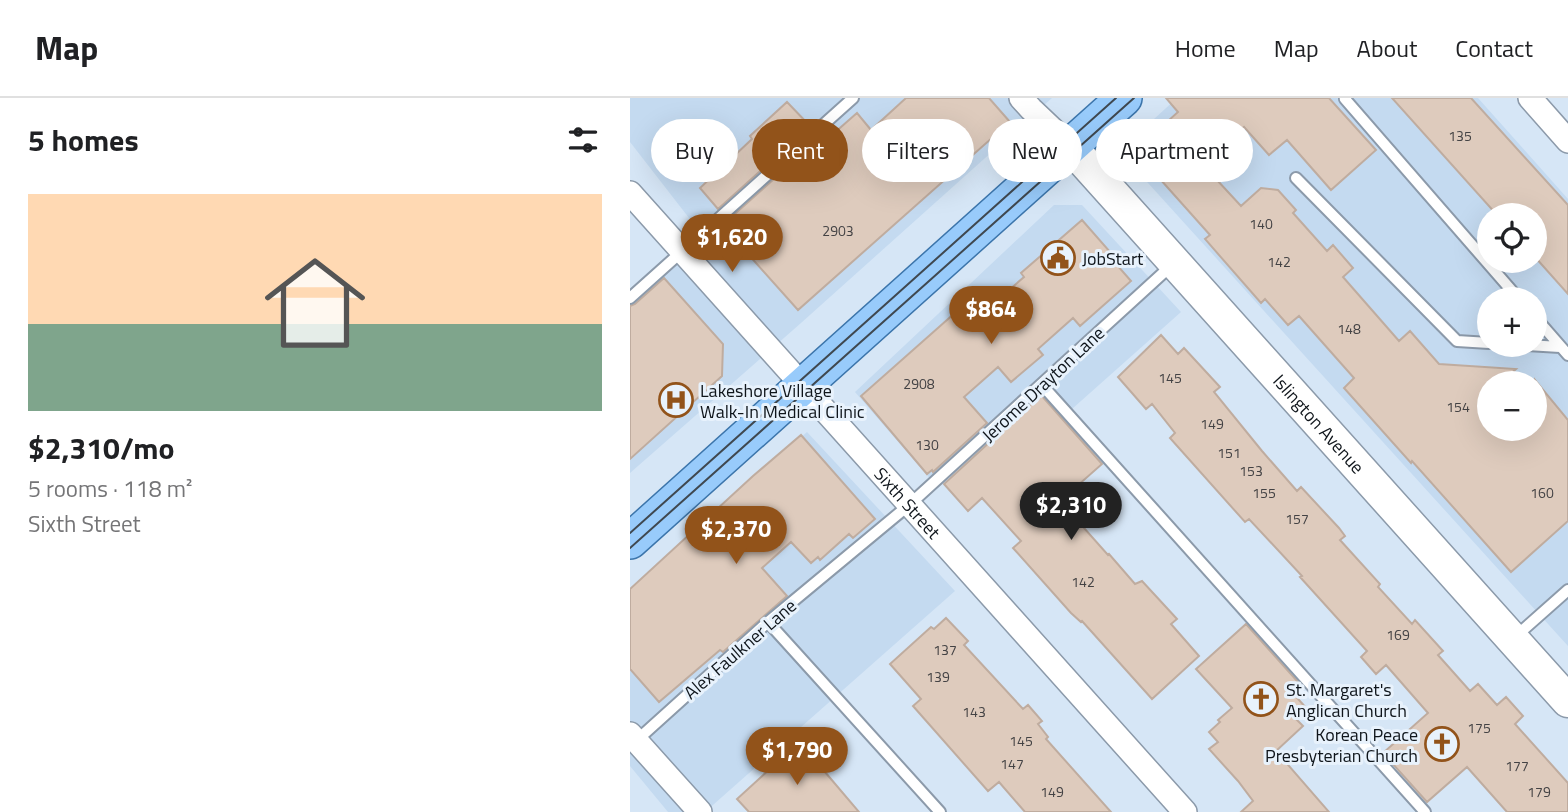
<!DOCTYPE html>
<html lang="en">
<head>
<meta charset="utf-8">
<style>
	body { margin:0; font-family:"Titillium Web",sans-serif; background:#f2f2f2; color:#202124; height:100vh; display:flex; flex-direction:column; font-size:26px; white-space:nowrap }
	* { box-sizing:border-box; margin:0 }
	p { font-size:23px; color:#757577 }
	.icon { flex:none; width:38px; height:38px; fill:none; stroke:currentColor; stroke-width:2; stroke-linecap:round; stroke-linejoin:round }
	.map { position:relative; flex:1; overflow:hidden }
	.sheet { display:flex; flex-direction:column; background:#fff; width:630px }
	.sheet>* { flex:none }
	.top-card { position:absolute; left:21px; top:21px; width:665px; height:63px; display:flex; gap:14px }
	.buttons { position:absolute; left:847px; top:105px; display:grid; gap:14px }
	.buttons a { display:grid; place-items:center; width:70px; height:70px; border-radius:50%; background:#fff; box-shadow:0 7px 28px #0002; font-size:35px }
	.price { position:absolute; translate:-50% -60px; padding:0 16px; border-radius:24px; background:#92531a; color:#fff; font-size:23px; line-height:46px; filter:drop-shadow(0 2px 4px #0008) }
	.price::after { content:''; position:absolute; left:50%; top:42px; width:21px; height:16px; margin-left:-10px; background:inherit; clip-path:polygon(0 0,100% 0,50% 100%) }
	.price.selected { background:#222; color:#fff }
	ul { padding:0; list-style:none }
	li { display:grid; align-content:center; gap:14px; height:371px; padding:0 28px }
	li+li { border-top:2px solid #e0e0e0 }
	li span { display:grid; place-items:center; height:217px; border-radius:0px; color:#555 }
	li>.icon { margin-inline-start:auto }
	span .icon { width:126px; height:126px; fill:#fffc; stroke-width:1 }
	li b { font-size:30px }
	h2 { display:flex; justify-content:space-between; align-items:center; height:84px; padding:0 28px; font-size:30px }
	.pill { padding:0 24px; border-radius:32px; background:#fff; box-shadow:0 7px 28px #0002; font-size:24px; line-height:63px }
	.pill.selected { background:#92531a; color:#fff }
	header { display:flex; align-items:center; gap:42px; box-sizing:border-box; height:98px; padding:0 35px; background:#fff; border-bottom:2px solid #e0e0e0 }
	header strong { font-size:33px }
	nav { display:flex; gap:38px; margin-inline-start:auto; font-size:24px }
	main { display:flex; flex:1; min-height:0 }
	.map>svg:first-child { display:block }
</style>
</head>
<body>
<header>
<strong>Map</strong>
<nav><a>Home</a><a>Map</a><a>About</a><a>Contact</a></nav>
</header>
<main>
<section class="sheet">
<h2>5 homes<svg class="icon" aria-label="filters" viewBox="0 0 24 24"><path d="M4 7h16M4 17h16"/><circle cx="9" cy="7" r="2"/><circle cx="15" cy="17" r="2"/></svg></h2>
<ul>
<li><span style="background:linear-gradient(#ffd9b3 60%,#7fa58c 0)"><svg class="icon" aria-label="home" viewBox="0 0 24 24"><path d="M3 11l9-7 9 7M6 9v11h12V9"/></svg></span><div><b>$2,310/mo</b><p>5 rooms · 118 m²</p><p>Sixth Street</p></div></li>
</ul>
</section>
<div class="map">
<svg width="938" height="714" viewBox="0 0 938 714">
	<rect width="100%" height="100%" fill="#d6e6f6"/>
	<path fill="#c4daf0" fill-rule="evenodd" d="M0 0H422L171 225 0 375V202L73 138 0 44Z
		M547 0H848L938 101V548L489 53ZM859 117H905V163H859ZM859 201H905V247H859ZM859 285H905V331H859Z
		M424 107H452L551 214 442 311 415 283 303 384 225 294Z
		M177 334 325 493 75 714H38L0 668V492Z"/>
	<path fill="#decbbd" stroke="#bfac9f" stroke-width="2" d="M276 0H359L380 24 168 212 109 146 113 142 103 132 105 130 98 122 190 40 194 44 227 15 241 32Z
		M536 0H699L746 52 701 92 657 42 639 57 614 29 574 68 611 108 631 90 648 92 666 112 663 115 697 153 703 147 723 170 713 179 769 243 780 233 809 266 886 271 870 285H859V331H905V282L938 322V423L881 474 782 363 781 365 714 290 724 280 669 218 658 227 635 201 631 205 575 141 580 137 505 53 548 14Z
		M762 0H841L938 107V196L905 159V117H867Z
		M157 4 180 28 88 111 70 90 122 41 120 38Z
		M452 122 481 155 479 158 501 183 450 228 443 220 408 251 413 257 381 284 368 269 334 299 357 325 303 374 302 372 297 376 231 298 352 191 364 205 394 179 391 175Z
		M34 180 93 246 92 278 0 361V208L5 206Z
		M531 237 548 256 554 250 590 289 584 294 632 353 667 393 671 389 709 430 715 438 710 442 750 486 748 489 782 526 785 522 813 553 808 557 840 593 848 586 867 607 876 599 893 618 885 626 938 685V714H877L837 669 797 704 753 655 798 615 756 567 746 576 731 559 737 553 670 479 672 478 619 421 615 424 540 340 545 335 522 306 516 311 488 279Z
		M411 297 472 366 430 403 478 457 479 456 505 486 512 483 547 521 541 526 569 558 522 601 452 523 451 524 441 515 383 450 391 443 352 400 338 413 314 386Z
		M171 337 245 421 223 440 219 436 190 462 188 459 181 465 161 444 132 470 157 498 93 554 90 552 29 604 0 571V491L123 378Z
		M316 520 338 543 334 547 393 611 398 607 412 623 408 626 418 639 416 641 481 714H395L369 684 358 693 283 608 291 601 260 566 301 529 304 531Z
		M616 526 668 584 660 592 678 612 667 622 673 628 646 653 699 714H611L623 703 608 683 579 651 588 644 579 634 590 624 588 622 602 610 566 571Z
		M178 642 201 669 195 674 229 714H119L107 701 141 670 144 673Z"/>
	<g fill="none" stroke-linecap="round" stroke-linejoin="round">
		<g stroke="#8c9aaa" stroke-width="14">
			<path id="lane" d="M716 0 715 1 889 201
				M666 80 827 243 859 245
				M0 200 223 0
				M905 219 938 257
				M897 247 930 249
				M412 287 795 714
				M138 524 310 714
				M885 539 938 492
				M6 643 138 524 279 407 543 166"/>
		</g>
		<g stroke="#8c9aaa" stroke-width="26">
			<g id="street">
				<path d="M391 0 401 11 440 48"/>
				<path d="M900 0 938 43"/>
				<path id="s1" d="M0 95 555 714"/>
				<path d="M0 636 70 714"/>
			</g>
		</g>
		<g stroke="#8c9aaa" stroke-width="35">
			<g id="secondary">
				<path id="s2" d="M440 48 938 603"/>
			</g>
		</g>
		<g stroke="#3c75ab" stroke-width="38">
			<path id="primary" d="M0 443 494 0"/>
		</g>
		<use href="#lane" stroke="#fff" stroke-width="10"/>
		<use href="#street" stroke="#fff" stroke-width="23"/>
		<use href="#secondary" stroke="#fff" stroke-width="32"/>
		<use href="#primary" stroke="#98cbfb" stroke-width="35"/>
		<path stroke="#3f4850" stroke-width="2" d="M0 435 486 0
			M0 450 504 0"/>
	</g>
	<defs>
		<g id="civic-ring" transform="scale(1.75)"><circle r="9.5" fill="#e8f2fc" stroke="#92531a" stroke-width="1.5"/><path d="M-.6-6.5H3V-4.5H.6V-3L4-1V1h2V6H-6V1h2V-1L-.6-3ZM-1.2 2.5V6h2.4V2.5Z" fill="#92531a"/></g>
		<g id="hospital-ring" transform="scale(1.75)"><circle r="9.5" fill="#e8f2fc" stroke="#92531a" stroke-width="1.5"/><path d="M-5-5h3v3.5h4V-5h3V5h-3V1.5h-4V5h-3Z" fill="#92531a"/></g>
		<g id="church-ring" transform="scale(1.75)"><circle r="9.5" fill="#e8f2fc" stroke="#92531a" stroke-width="1.5"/><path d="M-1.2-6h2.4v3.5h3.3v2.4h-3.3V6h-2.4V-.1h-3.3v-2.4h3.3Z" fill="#92531a"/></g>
	</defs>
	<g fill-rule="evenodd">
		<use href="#civic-ring" x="428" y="160"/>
		<use href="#hospital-ring" x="46" y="302"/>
		<use href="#church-ring" x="631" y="601"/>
		<use href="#church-ring" x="812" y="646"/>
	</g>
	<g text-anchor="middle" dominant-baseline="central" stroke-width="6" stroke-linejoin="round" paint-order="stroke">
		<g font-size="14" fill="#434244">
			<text x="830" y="37">135</text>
			<text x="631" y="125">140</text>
			<text x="208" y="132">2903</text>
			<text x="649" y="163">142</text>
			<text x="719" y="230">148</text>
			<text x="540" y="279">145</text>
			<text x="289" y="285">2908</text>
			<text x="828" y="308">154</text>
			<text x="582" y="325">149</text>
			<text x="297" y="346">130</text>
			<text x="599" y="354">151</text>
			<text x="621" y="372">153</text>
			<text x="634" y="394">155</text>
			<text x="912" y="394">160</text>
			<text x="667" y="420">157</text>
			<text x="453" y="483">142</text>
			<text x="768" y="536">169</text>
			<text x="315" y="551">137</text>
			<text x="308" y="578">139</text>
			<text x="344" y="613">143</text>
			<text x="849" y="629">175</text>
			<text x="391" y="642">145</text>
			<text x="382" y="665">147</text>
			<text x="887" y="667">177</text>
			<text x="422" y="693">149</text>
			<text x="909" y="693">179</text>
		</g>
		<g font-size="18" fill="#0f151b" stroke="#e8f2fc" text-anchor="start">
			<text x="452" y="160">JobStart</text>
			<text x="70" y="292">Lakeshore Village<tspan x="70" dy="21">Walk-In Medical Clinic</tspan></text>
			<text x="656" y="591">St. Margaret's<tspan x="656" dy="21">Anglican Church</tspan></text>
			<text x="788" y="636" text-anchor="end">Korean Peace<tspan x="788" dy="21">Presbyterian Church</tspan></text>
		</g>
		<g font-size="18" fill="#0f151b" stroke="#e8f2fc">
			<text transform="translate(413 286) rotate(-43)">Jerome Drayton Lane</text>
			<text stroke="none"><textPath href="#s2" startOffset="373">Islington Avenue</textPath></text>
			<text stroke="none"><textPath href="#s1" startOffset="416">Sixth Street</textPath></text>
			<text transform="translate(110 551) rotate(-41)">Alex Faulkner Lane</text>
		</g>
	</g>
</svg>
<div class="buttons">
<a><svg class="icon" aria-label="locate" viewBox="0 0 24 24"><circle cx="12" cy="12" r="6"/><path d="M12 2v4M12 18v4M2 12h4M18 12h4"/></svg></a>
<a>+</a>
<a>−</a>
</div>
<b class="price" style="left:102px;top:176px">$1,620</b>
<b class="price" style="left:361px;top:248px">$864</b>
<b class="price selected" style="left:441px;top:444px">$2,310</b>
<b class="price" style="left:106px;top:468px">$2,370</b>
<b class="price" style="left:167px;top:689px">$1,790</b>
<div class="top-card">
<a class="pill">Buy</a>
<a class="pill selected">Rent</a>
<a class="pill">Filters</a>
<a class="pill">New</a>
<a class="pill">Apartment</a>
</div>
</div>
</main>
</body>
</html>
